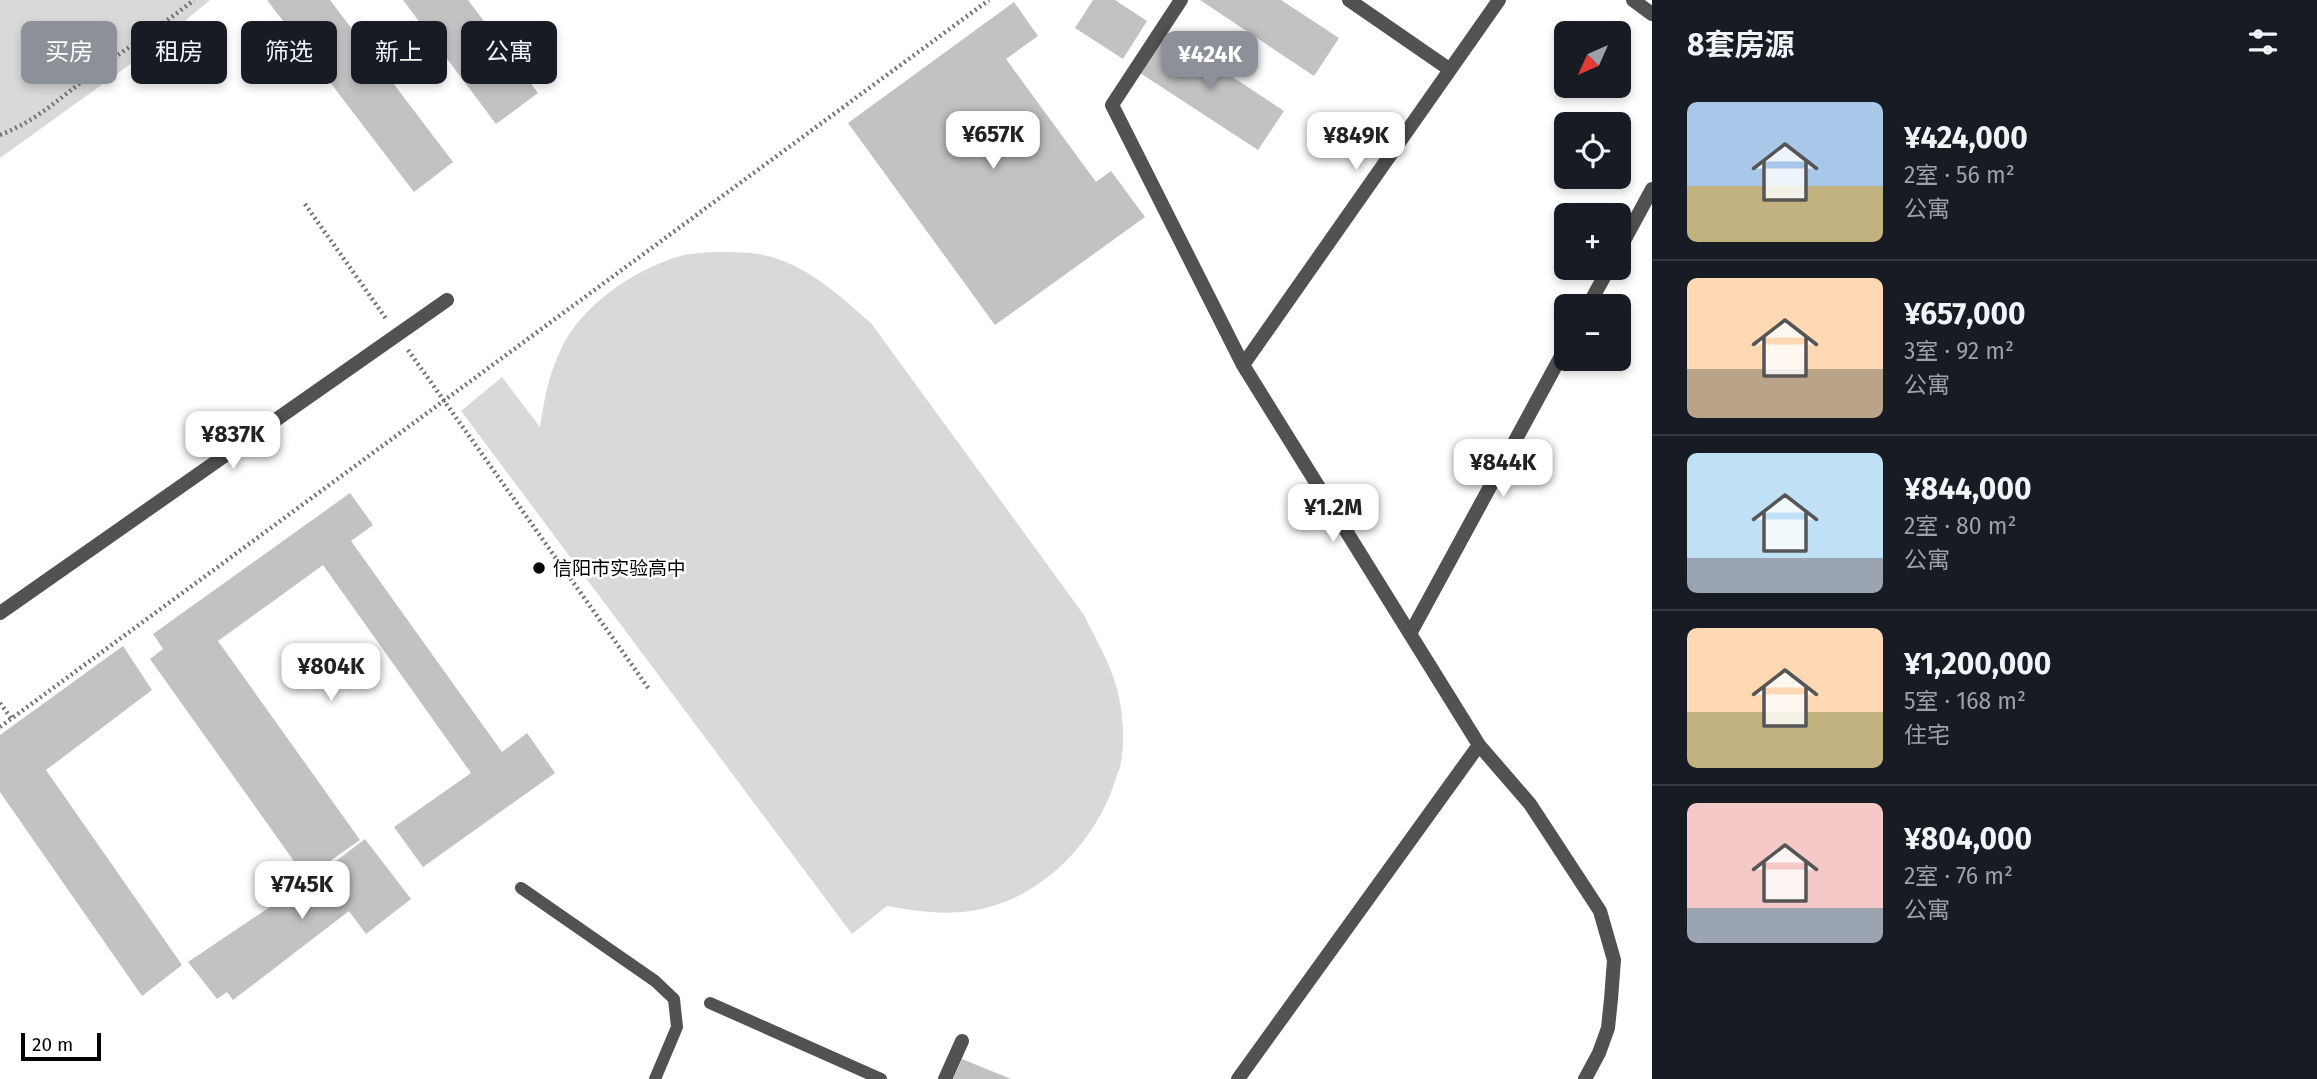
<!DOCTYPE html>
<html lang="zh">
<head>
<meta charset="utf-8">
<style>
	body { margin:0; font-family:"Fira Sans","Noto Sans SC",sans-serif; background:#242831; color:#f1f3f6; height:100vh; display:flex; flex-direction:column; font-size:26px; white-space:nowrap }
	* { box-sizing:border-box; margin:0 }
	p { font-size:23px; color:#9ea1a6 }
	.icon { flex:none; width:38px; height:38px; fill:none; stroke:currentColor; stroke-width:2; stroke-linecap:round; stroke-linejoin:round }
	.map { position:relative; flex:1; overflow:hidden }
	.drawer { display:flex; flex-direction:column; background:#171b24; width:665px }
	.drawer>* { flex:none }
	.guide { position:absolute; left:21px; top:21px; width:665px; height:63px; display:flex; gap:14px }
	.needle { width:46px; rotate:225deg }
	.controls { position:absolute; left:1554px; top:21px; display:grid; gap:14px }
	.controls a { display:grid; place-items:center; width:77px; height:77px; border-radius:10px; background:#171b24; box-shadow:0 4px 10px #0003; font-size:35px }
	.scale { position:absolute; left:21px; bottom:18px; width:80px; box-sizing:border-box; padding-left:7px; border:4px solid #000; border-top:0; font-size:19px; line-height:24px; white-space:nowrap; color:#000; -webkit-text-stroke:5px #fff; paint-order:stroke }
	.price { position:absolute; translate:-50% -60px; padding:0 16px; border-radius:14px; background:#fff; color:#222; font-size:23px; line-height:46px; filter:drop-shadow(0 2px 4px #0008) }
	.price::after { content:''; position:absolute; left:50%; top:42px; width:21px; height:16px; margin-left:-10px; background:inherit; clip-path:polygon(0 0,100% 0,50% 100%) }
	.price.on { background:#8c9099; color:#fff }
	ul { padding:0; list-style:none }
	li { display:flex; align-items:center; gap:21px; height:175px; padding:0 35px }
	li+li { border-top:2px solid #363941 }
	li span { display:grid; place-items:center; flex:none; width:196px; height:140px; border-radius:10px; color:#555 }
	li>.icon { margin-inline-start:auto }
	span .icon { width:84px; height:84px; fill:#fffc; stroke-width:1 }
	li b { font-size:30px }
	h2 { display:flex; justify-content:space-between; align-items:center; height:84px; padding:0 35px; font-size:30px }
	.tag { padding:0 24px; border-radius:10px; background:#171b24; box-shadow:0 4px 10px #0003; font-size:24px; line-height:63px }
	.tag.on { background:#8c9099; color:#fff }
	main { display:flex; flex:1; min-height:0 }
	.map>svg:first-child { display:block }
</style>
</head>
<body>
<main>
<div class="map">
<svg width="1652" height="1079" viewBox="0 0 1652 1079">
	<rect width="100%" height="100%" fill="#fff"/>
	<path fill="#d9d9d9" d="M0 0H210L146 53 0 158Z
		M714 252C729 252 744 252 758 254 803 261 839 295 871 323L1084 615C1096 640 1112 666 1118 693 1123 714 1125 741 1121 762 1120 770 1115 779 1113 787 1091 848 1037 901 971 911 942 915 915 911 887 906L852 934 461 411 502 377 540 427C544 400 549 374 561 349 581 306 632 271 677 257 688 253 702 253 714 252Z"/>
	<path fill="#c2c2c2" d="M267 0H330L453 162 414 192Z
		M403 0H468L538 93 496 124Z
		M1093 0H1115L1147 21 1123 59 1075 28Z
		M1200 0H1281L1339 38 1314 76Z
		M1014 2 1038 36 1006 59 1096 182 1111 171 1145 217 995 325 848 123Z
		M1163 31 1284 111 1258 150 1137 71Z
		M350 493 373 525 351 541 502 752 527 733 555 773 423 867 394 827 471 773 323 565 218 641 360 840 306 878 150 659 163 649 153 634Z
		M123 646 152 690 46 770 182 965 142 996 0 792V735Z
		M365 839 411 899 366 934 349 911 233 1000 227 992 217 999 188 962 319 874Z
		M962 1059 1011 1079H953Z"/>
	<g fill="none" stroke-linecap="round" stroke-linejoin="round">
		<path stroke="#747474" stroke-width="4.5" stroke-dasharray="2 3.5" stroke-linecap="butt" d="M0 135C38 120 61 97 93 73 127 48 161 26 194 0
			M305 204 387 320
			M408 350 649 689
			M0 703 11 718
			M0 727 989 0"/>
		<path stroke="#525252" stroke-width="12" d="M521 888 655 981 674 999 677 1027 655 1079
			M710 1003 881 1079"/>
		<path stroke="#525252" stroke-width="14" d="M1181 0 1112 105 1243 365 1479 745 1238 1079
			M1349 0 1449 69
			M1633 0 1652 14
			M1619 250 1652 189
			M1588 306 1609 268
			M1243 365 1499 0
			M0 613 447 300
			M1410 634 1566 347
			M1479 745 1530 804 1600 911 1614 960 1611 999 1608 1028 1599 1053 1585 1079
			M945 1079 962 1041"/>
	</g>
	<circle fill="#000" stroke="#fff" stroke-width="2.5" cx="539" cy="568" r="7"/>
	<g text-anchor="middle" dominant-baseline="central" stroke-width="5" stroke-linejoin="round" paint-order="stroke">
		<g font-size="19" fill="#000" stroke="#fff" text-anchor="start">
			<text x="553" y="568">信阳市实验高中</text>
		</g>
	</g>
</svg>
<div class="controls">
<a><svg class="needle" viewBox="-14 -14 28 28"><path d="M0-13l5 13h-10z" fill="#e53935"/><path d="M0 13l5-13h-10z" fill="#9ea1a6"/></svg></a>
<a><svg class="icon" aria-label="locate" viewBox="0 0 24 24"><circle cx="12" cy="12" r="6"/><path d="M12 2v4M12 18v4M2 12h4M18 12h4"/></svg></a>
<a>+</a>
<a>−</a>
</div>
<div class="scale">20 m</div>
<b class="price on" style="left:1210px;top:91px">¥424K</b>
<b class="price" style="left:993px;top:171px">¥657K</b>
<b class="price" style="left:1356px;top:172px">¥849K</b>
<b class="price" style="left:233px;top:471px">¥837K</b>
<b class="price" style="left:1503px;top:499px">¥844K</b>
<b class="price" style="left:1333px;top:544px">¥1.2M</b>
<b class="price" style="left:331px;top:703px">¥804K</b>
<b class="price" style="left:302px;top:921px">¥745K</b>
<div class="guide">
<a class="tag on">买房</a>
<a class="tag">租房</a>
<a class="tag">筛选</a>
<a class="tag">新上</a>
<a class="tag">公寓</a>
</div>
</div>
<section class="drawer">
<h2>8套房源<svg class="icon" aria-label="filters" viewBox="0 0 24 24"><path d="M4 7h16M4 17h16"/><circle cx="9" cy="7" r="2"/><circle cx="15" cy="17" r="2"/></svg></h2>
<ul>
<li><span style="background:linear-gradient(#a9c7e8 60%,#c2b280 0)"><svg class="icon" aria-label="home" viewBox="0 0 24 24"><path d="M3 11l9-7 9 7M6 9v11h12V9"/></svg></span><div><b>¥424,000</b><p>2室 · 56 m²</p><p>公寓</p></div></li>
<li><span style="background:linear-gradient(#ffd9b3 65%,#b9a48a 0)"><svg class="icon" aria-label="home" viewBox="0 0 24 24"><path d="M3 11l9-7 9 7M6 9v11h12V9"/></svg></span><div><b>¥657,000</b><p>3室 · 92 m²</p><p>公寓</p></div></li>
<li><span style="background:linear-gradient(#bfe0f5 75%,#9aa5b1 0)"><svg class="icon" aria-label="home" viewBox="0 0 24 24"><path d="M3 11l9-7 9 7M6 9v11h12V9"/></svg></span><div><b>¥844,000</b><p>2室 · 80 m²</p><p>公寓</p></div></li>
<li><span style="background:linear-gradient(#ffd9b3 60%,#c2b280 0)"><svg class="icon" aria-label="home" viewBox="0 0 24 24"><path d="M3 11l9-7 9 7M6 9v11h12V9"/></svg></span><div><b>¥1,200,000</b><p>5室 · 168 m²</p><p>住宅</p></div></li>
<li><span style="background:linear-gradient(#f6c9c9 75%,#9aa5b1 0)"><svg class="icon" aria-label="home" viewBox="0 0 24 24"><path d="M3 11l9-7 9 7M6 9v11h12V9"/></svg></span><div><b>¥804,000</b><p>2室 · 76 m²</p><p>公寓</p></div></li>
</ul>
</section>
</main>
</body>
</html>
